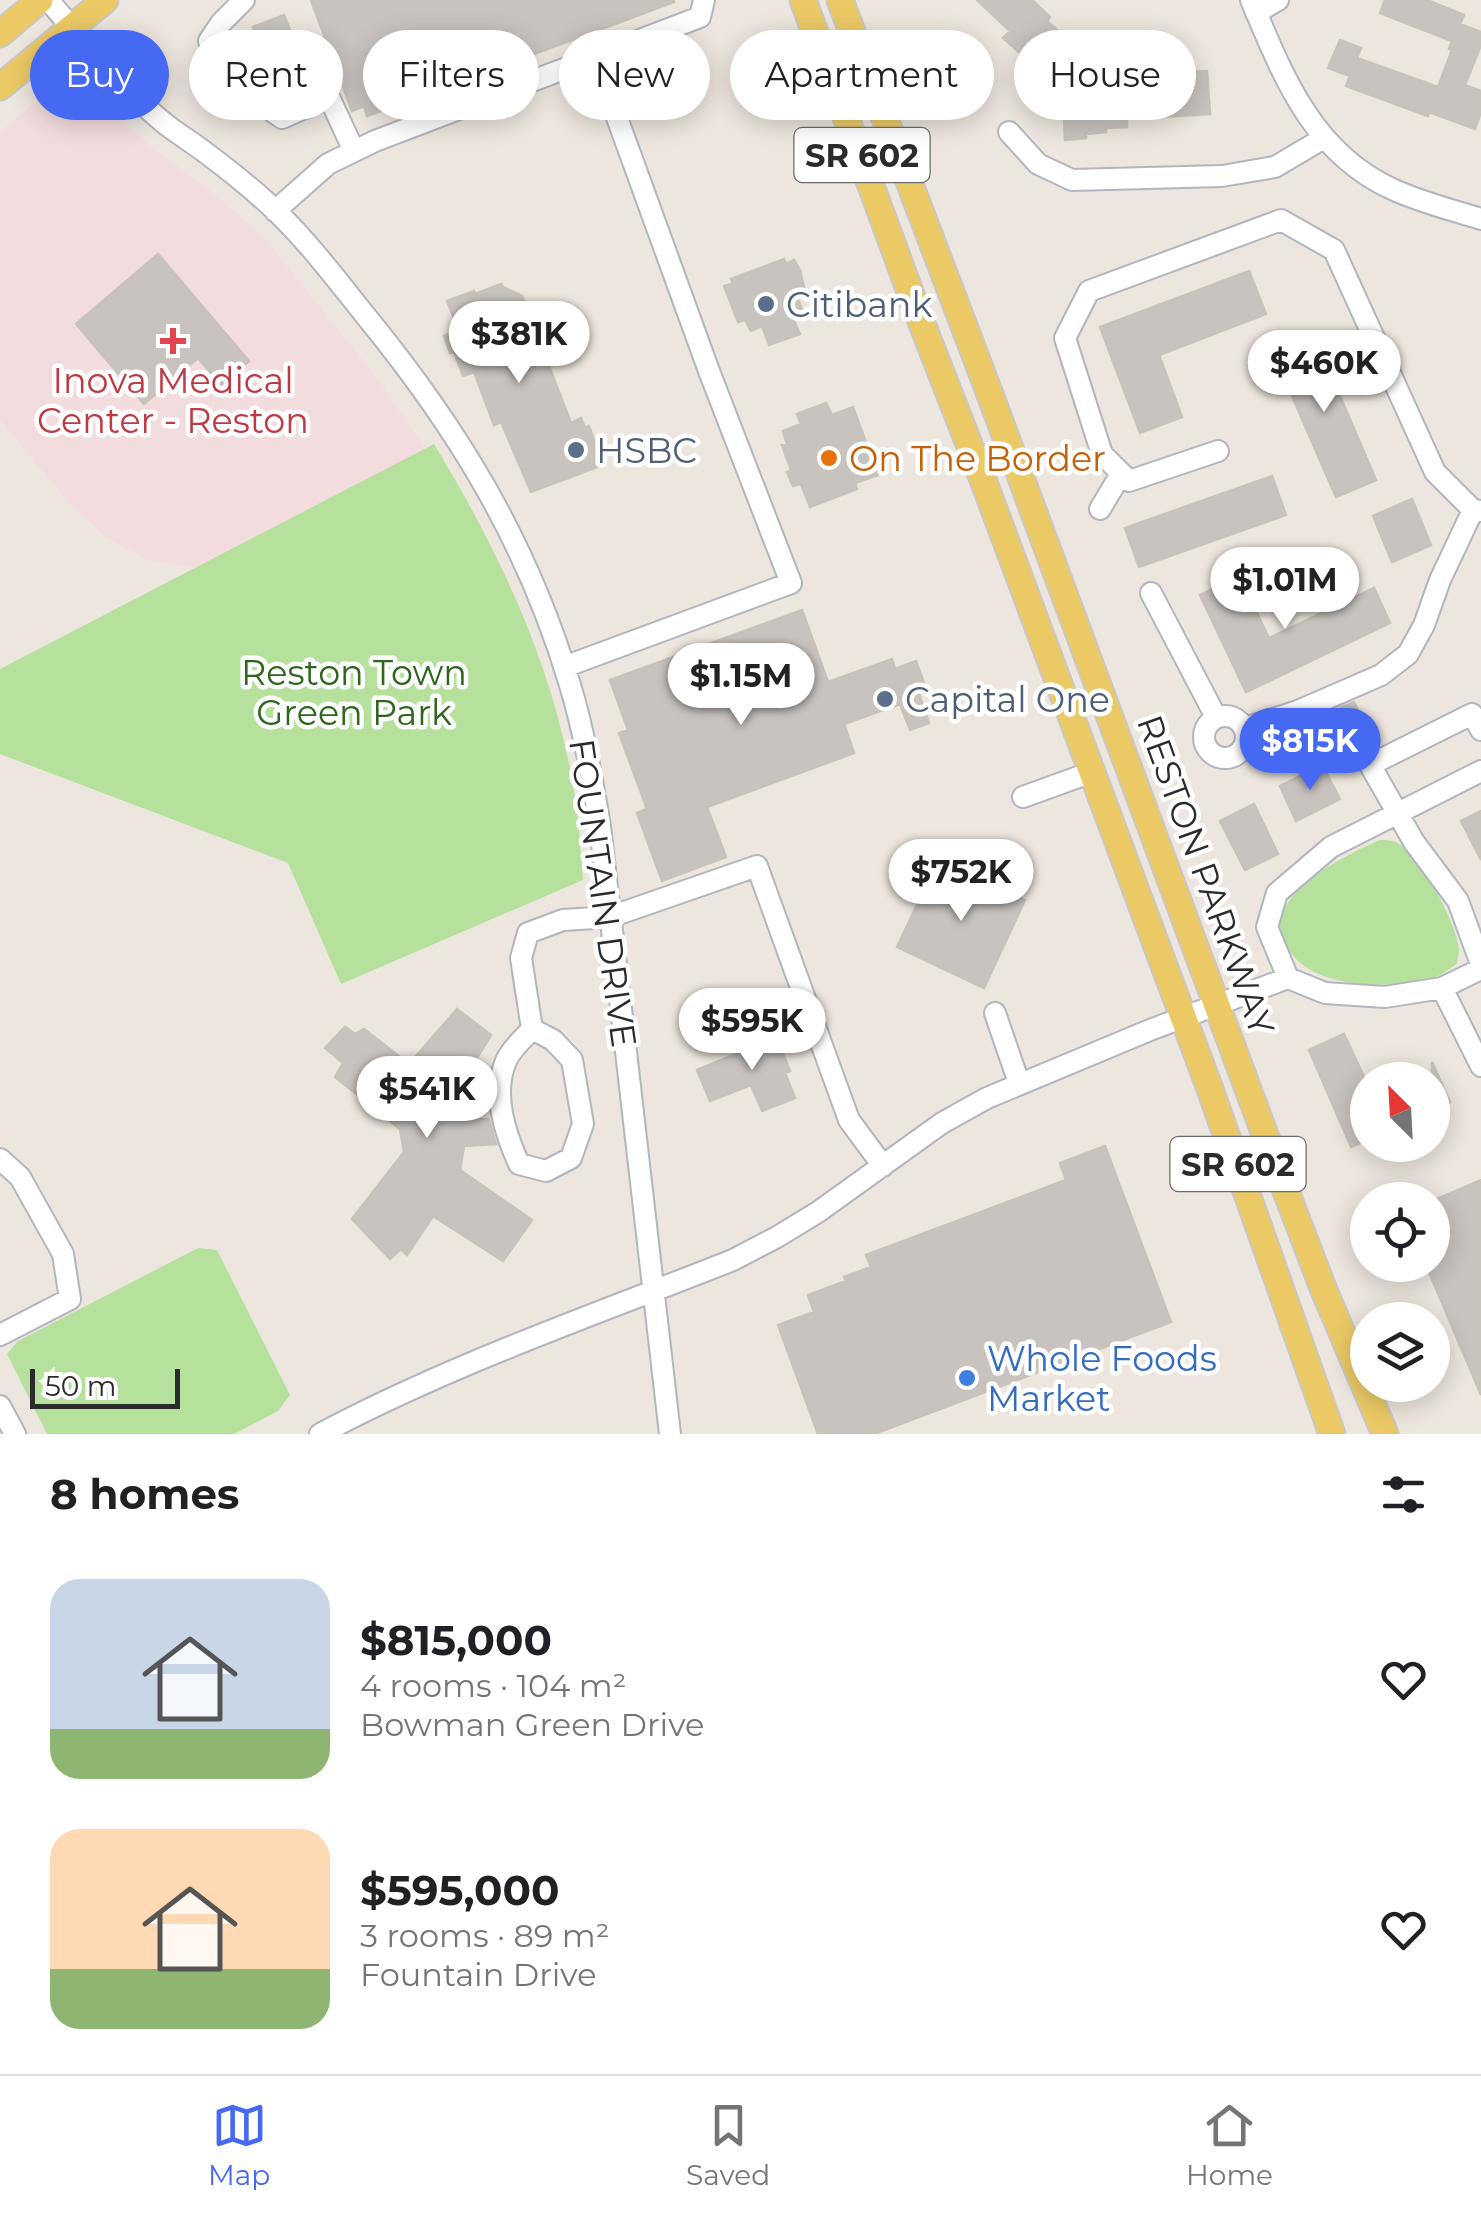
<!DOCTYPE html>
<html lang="en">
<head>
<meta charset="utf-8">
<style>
	body { margin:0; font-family:Montserrat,sans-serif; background:#f2f2f2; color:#202124; height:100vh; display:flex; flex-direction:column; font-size:38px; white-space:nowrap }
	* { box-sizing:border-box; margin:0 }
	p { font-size:32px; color:#757577 }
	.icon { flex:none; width:55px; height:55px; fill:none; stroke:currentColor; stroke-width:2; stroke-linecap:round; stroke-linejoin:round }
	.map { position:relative; height:1434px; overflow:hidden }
	.sheet { display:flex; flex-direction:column; background:#fff; flex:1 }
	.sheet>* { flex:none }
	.guide { position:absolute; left:30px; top:30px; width:1422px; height:90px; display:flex; gap:20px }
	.needle { width:65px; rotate:336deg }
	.buttons { position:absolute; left:1350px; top:1062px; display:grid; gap:20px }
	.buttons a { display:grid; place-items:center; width:100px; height:100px; border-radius:50%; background:#fff; box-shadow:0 5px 25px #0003; font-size:50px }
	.scale { position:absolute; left:30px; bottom:25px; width:150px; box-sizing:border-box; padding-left:10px; border:5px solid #2b2b2b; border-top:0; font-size:28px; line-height:35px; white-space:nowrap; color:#2b2b2b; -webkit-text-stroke:8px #fff; paint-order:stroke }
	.price { position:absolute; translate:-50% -85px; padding:0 22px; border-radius:35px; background:#fff; color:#222; font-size:32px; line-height:65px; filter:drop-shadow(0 2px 5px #0008) }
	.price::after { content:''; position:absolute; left:50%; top:60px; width:30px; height:22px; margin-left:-15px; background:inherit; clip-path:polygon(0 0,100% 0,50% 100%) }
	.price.selected { background:#4569f3; color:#fff }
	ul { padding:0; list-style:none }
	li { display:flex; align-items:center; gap:30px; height:250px; padding:0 50px }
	li span { display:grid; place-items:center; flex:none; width:280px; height:200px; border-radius:30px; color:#555 }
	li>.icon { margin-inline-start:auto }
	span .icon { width:120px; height:120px; fill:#fffc; stroke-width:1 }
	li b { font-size:42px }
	h2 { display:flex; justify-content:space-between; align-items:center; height:120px; padding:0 50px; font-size:42px }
	.pill { padding:0 35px; border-radius:45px; background:#fff; box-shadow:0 5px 25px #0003; font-size:35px; line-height:90px }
	.pill.selected { background:#4569f3; color:#fff }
	.tabs { display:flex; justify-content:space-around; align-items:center; height:140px; border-top:2px solid #e0e0e0; background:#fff; font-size:28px; color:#757577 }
	.tabs a { display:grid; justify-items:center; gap:5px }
	.tabs .selected { color:#4569f3 }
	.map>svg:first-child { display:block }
</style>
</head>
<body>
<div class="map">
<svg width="1481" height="1434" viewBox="0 0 1481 1434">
	<rect width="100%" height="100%" fill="#ede6de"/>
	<path fill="#f3dcde" d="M74 86 85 89 154 149 207 188 261 234 378 379 435 464 272 551 194 567 145 559 103 535 69 503 0 420V132L49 91Z"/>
	<path fill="#b5e19d" d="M434 444C496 546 549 656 571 774 578 809 580 845 583 880L341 984 288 863 0 754V669Z
		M1380 840C1385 840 1391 840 1396 842 1419 853 1457 923 1459 949 1459 954 1457 959 1457 964 1448 969 1440 977 1430 979 1387 989 1304 990 1285 942 1284 940 1280 929 1280 927 1280 887 1349 853 1380 840Z
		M198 1248 217 1250 290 1395 278 1411 234 1434H47L7 1354 18 1341Z"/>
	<path fill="#c8c3be" stroke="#c8c2b8" stroke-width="2.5" d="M311 0H673L674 2 367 116 364 106 352 111Z
		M977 0H1032L1050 17 1047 21 1063 35 1036 62 1023 48 1019 52 1003 38 1010 31Z
		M1385 0H1427L1464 15 1460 24 1481 32V45L1465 85 1481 91V112L1475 129 1429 112 1428 116 1346 86 1350 76 1328 68 1340 40 1361 48 1357 58 1438 87 1452 50 1449 49 1452 41 1380 13Z
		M284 15 306 71 278 81 273 68 266 71 261 59 254 61 244 34 255 30 253 27Z
		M1187 67 1188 72 1207 71 1210 114 1127 119V127L1106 128V132L1086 134V138L1065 140 1063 98 1084 97 1085 92 1126 87 1125 81 1146 79V72Z
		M158 254 249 361 221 385 198 358 144 404 76 324Z
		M784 259 786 264 794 260 800 270 806 295 798 299 802 309 791 314 800 334 769 345 762 326 751 331 745 320 738 322 724 286 733 284 731 279Z
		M1249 271 1266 314 1159 355 1182 417 1140 433 1100 327Z
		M501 284 503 287 522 296 571 423 581 418 585 428 589 426 600 456 596 457 600 466 531 492 501 422 494 425 474 372 463 376 454 352 450 353 444 336 459 330 447 301 474 291 475 294Z
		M1313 333 1376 480 1336 497 1272 350Z
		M826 403 832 415 853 407 878 475 855 483 857 489 810 507 801 484 793 486 787 472 791 470 782 445 787 444 783 431 801 424 797 414Z
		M1272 476 1286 515 1139 567 1125 528Z
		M1412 499 1431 545 1392 562 1373 516Z
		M1239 576 1269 638 1374 588 1390 623 1246 692 1200 595Z
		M802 610 828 682 892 659 895 669 916 661 927 691 919 694 929 723 910 730 900 704 844 724 854 753 707 807 726 857 662 881 637 813 647 809 619 733 628 730 610 680Z
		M1354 702 1359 712 1318 733 1312 720Z
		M1322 765 1340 799 1296 821 1280 786Z
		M1254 804 1278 854 1245 870 1220 821Z
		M1481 811V860L1461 821Z
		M939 859 1025 900 984 988 897 947Z
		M457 1009 491 1035 447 1107H461V1120L489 1119 496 1144 464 1146 460 1170 532 1220 503 1261 433 1216 407 1255 401 1249 390 1259 352 1219 404 1152 400 1129 335 1077 343 1063 325 1048 345 1027 355 1034 364 1029 409 1064Z
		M773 1029 790 1071 785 1073 795 1098 762 1111 751 1085 710 1101 697 1070 758 1045 755 1037Z
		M1344 1034 1368 1085V1140L1351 1147 1309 1050Z
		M1432 1062 1450 1102 1432 1110Z
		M1105 1146 1171 1322 874 1434H818L778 1325 814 1312 808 1295 846 1281 844 1277 871 1267 866 1255 1066 1180 1060 1163Z
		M1481 1180V1395L1426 1265H1432V1201Z"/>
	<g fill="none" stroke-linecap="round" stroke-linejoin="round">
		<g stroke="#b2b5be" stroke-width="24">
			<path id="minor" d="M48 0C85 42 119 86 163 122 176 133 192 142 206 153 230 171 254 190 276 211 309 243 337 280 365 315 459 430 527 542 570 685 584 731 592 779 600 826L670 1434
				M244 0 221 23 209 41 213 56 227 80 282 118 329 97 354 151
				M1251 0C1283 76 1312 152 1392 189 1420 202 1452 210 1481 219
				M1256 13 1278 0
				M1009 132 1038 164 1072 180 1222 176 1275 167 1324 138
				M275 211 328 164 375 141 700 17 704 0
				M1218 451 1129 481 1102 454 1065 338 1089 291 1281 220 1334 250 1435 472 1473 510 1481 511
				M1100 509 1121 474
				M1151 593 1216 717
				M564 667 791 583 709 371 595 57
				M1204 737a21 21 0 1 1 42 0a21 21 0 1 1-42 0Z
				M1245 728 1298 711 1381 675 1408 654 1424 625 1440 580 1473 510
				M1481 730 1472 714 1370 765 1414 842 1458 901 1481 964
				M1023 797 1092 772
				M1288 978 1267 927 1277 893 1331 847 1481 771
				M1442 988 1481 1066
				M995 1013 1019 1083
				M532 1029 553 1040 572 1060 583 1124 571 1158 546 1171 519 1164C505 1133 492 1094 506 1061 511 1049 524 1038 532 1029L521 958 528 933 563 920 610 917 757 866 849 1120 883 1166
				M0 1159 20 1177 63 1254 70 1299 0 1335
				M0 1406 15 1434
				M320 1434C452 1364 594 1315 733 1260L777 1237 818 1212 942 1123 987 1098 1150 1030 1288 978 1325 993 1385 997 1442 988 1481 969"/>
		</g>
		<g stroke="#c8c8c8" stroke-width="29">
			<path id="major" d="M803 0 917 311 985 485 1210 1089 1332 1434
				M840 0 991 397 1284 1186 1323 1288 1385 1434
				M0 34 40 0
				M0 87 105 0"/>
		</g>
		<use href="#minor" stroke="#fff" stroke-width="20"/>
		<use href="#major" stroke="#ebc965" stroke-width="25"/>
	</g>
	<g fill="#5c6f8a" stroke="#fff" stroke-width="4">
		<circle cx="766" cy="304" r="10"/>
		<circle cx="576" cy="450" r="10"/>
		<circle cx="885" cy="699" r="10"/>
	</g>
	<path fill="#e0444e" stroke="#fff" stroke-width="4" d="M168 326h10v10h10v10h-10v10h-10v-10h-10v-10h10z"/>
	<circle fill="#e8710a" stroke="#fff" stroke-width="4" cx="829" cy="458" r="10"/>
	<circle fill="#3f7fe0" stroke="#fff" stroke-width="4" cx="967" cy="1378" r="10"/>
	<g text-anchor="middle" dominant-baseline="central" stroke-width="9" stroke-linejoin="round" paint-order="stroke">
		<g fill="#fff" stroke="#6b6b6b" stroke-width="2.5">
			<rect x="794.5" y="128" width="135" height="54" rx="8"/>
			<rect x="1170.5" y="1137" width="135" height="54" rx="8"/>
		</g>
		<g font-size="32" font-weight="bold" fill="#2b2b2b">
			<text x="862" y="155">SR 602</text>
			<text x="1238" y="1164">SR 602</text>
		</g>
		<g font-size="35" fill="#4e5e75" stroke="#fff" text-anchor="start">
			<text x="786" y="304">Citibank</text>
			<text x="596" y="450">HSBC</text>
			<text x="905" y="699">Capital One</text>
		</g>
		<g font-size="35" fill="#be3a42" stroke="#fff">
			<text x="173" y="380">Inova Medical<tspan x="173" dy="40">Center - Reston</tspan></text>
		</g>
		<g font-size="35" fill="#c56008" stroke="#fff" text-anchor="start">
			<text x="849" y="458">On The Border</text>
		</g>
		<g font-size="35" fill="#2e661d" stroke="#fff">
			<text x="354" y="672">Reston Town<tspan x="354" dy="40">Green Park</tspan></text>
		</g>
		<g font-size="35" fill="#2b2b2b" stroke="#fff">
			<text transform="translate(1206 875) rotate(70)">RESTON PARKWAY</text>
			<text transform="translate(603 893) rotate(82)">FOUNTAIN DRIVE</text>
		</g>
		<g font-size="35" fill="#366cbe" stroke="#fff" text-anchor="start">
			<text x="987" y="1358">Whole Foods<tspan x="987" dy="40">Market</tspan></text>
		</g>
	</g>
</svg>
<div class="buttons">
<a><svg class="needle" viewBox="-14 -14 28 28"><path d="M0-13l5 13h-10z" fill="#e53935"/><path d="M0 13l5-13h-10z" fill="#757577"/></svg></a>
<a><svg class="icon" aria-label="locate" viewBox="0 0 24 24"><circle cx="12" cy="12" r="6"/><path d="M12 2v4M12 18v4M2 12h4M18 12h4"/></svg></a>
<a><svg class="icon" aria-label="layers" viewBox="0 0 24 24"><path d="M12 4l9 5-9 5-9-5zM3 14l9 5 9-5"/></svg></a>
</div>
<div class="scale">50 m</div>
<b class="price" style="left:519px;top:386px">$381K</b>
<b class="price" style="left:1324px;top:415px">$460K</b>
<b class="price" style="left:1285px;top:632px">$1.01M</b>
<b class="price" style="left:741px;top:728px">$1.15M</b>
<b class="price selected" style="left:1310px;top:793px">$815K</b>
<b class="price" style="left:961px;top:924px">$752K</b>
<b class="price" style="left:752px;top:1073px">$595K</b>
<b class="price" style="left:427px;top:1141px">$541K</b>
<div class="guide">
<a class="pill selected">Buy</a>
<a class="pill">Rent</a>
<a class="pill">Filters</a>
<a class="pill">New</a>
<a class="pill">Apartment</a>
<a class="pill">House</a>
</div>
</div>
<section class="sheet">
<h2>8 homes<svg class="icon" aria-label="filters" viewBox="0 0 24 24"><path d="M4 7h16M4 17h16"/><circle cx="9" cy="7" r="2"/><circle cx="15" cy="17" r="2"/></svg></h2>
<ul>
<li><span style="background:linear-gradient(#c9d6e8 75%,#8fb573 0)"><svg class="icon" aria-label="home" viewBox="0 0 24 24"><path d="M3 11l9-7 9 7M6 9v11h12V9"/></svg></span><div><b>$815,000</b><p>4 rooms · 104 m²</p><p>Bowman Green Drive</p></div><svg class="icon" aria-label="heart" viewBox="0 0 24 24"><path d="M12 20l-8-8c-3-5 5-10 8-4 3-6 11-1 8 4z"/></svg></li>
<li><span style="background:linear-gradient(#ffd9b3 70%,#8fb573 0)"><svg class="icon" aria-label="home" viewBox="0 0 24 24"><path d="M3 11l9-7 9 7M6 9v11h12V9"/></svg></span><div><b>$595,000</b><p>3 rooms · 89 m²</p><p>Fountain Drive</p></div><svg class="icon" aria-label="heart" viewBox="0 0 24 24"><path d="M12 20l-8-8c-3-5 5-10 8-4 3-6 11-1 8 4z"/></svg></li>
</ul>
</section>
<nav class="tabs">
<a class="selected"><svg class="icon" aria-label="map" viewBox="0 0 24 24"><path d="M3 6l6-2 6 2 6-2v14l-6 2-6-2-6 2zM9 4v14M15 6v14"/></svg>Map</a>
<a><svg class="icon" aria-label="saved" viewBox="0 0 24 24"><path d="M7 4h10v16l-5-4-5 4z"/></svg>Saved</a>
<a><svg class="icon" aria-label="home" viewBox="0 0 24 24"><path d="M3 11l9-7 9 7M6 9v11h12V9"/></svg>Home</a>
</nav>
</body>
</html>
